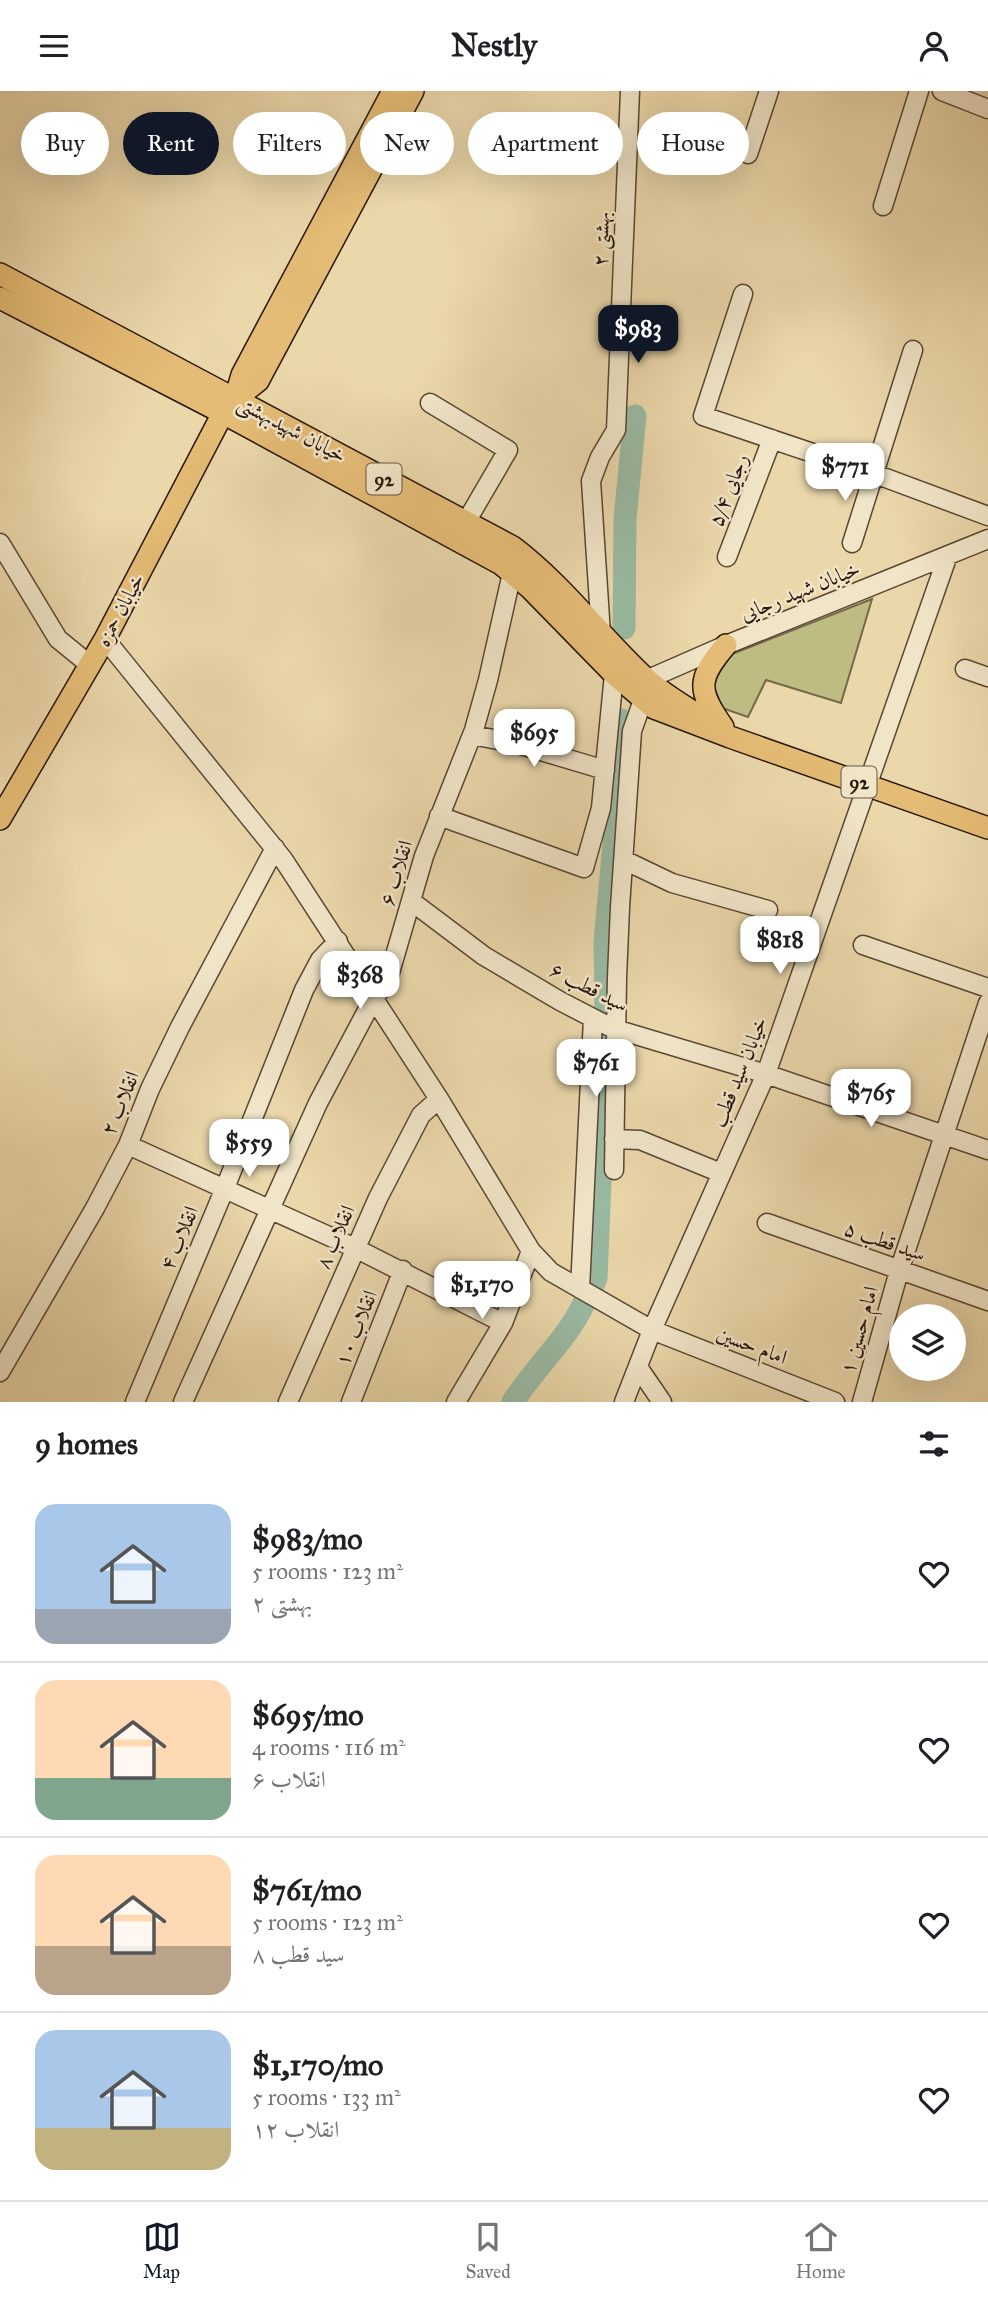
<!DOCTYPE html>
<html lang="en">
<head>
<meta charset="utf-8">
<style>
	body { margin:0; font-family:"IM FELL Great Primer",Amiri,serif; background:#f2f2f2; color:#202124; height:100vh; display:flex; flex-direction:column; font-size:26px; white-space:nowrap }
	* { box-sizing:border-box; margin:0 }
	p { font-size:23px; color:#757577 }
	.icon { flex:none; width:38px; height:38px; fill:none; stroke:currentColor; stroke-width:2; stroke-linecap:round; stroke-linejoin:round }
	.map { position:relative; height:1311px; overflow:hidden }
	.panel { display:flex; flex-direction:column; background:#fff; flex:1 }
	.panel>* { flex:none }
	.hud { position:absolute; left:21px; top:21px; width:947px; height:63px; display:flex; gap:14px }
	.controls { position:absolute; left:889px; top:1213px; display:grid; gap:14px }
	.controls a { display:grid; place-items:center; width:77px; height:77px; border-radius:50%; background:#fff; box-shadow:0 7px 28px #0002; font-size:35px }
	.price { position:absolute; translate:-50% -60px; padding:0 16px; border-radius:14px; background:#fff; color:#222; font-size:23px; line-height:46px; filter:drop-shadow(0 2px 4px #0008) }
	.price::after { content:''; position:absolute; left:50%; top:42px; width:21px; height:16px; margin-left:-10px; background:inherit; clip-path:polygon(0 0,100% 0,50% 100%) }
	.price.on { background:#111827; color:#fff }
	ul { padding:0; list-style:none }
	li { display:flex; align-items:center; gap:21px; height:175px; padding:0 35px }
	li+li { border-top:2px solid #e0e0e0 }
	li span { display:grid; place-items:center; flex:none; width:196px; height:140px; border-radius:21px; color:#555 }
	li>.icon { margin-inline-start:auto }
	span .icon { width:84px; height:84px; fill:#fffc; stroke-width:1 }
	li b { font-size:30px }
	h2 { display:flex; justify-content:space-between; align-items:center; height:84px; padding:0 35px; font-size:30px }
	.tag { padding:0 24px; border-radius:32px; background:#fff; box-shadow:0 7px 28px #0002; font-size:24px; line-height:63px }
	.tag.on { background:#111827; color:#fff }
	header { display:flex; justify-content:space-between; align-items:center; height:91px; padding:0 35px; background:#fff; font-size:32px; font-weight:800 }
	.tab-bar { display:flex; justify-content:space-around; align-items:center; height:98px; border-top:2px solid #e0e0e0; background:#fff; font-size:19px; color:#757577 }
	.tab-bar a { display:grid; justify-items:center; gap:4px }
	.tab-bar .on { color:#111827 }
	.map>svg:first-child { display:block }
</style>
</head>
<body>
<header><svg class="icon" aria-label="menu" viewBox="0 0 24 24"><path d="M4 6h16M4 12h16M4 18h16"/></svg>Nestly<svg class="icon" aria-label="person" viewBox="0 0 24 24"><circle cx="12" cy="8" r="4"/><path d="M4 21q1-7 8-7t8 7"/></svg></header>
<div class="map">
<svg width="988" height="1311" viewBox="0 0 988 1311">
	<rect width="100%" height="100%" fill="#ead7aa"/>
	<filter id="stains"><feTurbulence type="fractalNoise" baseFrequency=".00286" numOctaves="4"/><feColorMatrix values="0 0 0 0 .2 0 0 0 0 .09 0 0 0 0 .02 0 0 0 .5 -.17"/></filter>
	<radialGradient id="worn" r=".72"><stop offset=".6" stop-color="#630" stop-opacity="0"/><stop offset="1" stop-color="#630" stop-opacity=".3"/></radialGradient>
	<path fill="#bfbc83" stroke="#746948" stroke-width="2" d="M872 508 841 612 766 589 748 626 722 617 712 598 716 573 727 565Z"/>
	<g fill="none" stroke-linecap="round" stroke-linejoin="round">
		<path stroke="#99baa3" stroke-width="23" d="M624 537 625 428 635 325
			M606 922 605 851 618 710 621 629
			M593 1194 596 1187 606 945
			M513 1311C534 1277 567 1249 584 1212"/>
		<g stroke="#594634" stroke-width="21">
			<path id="minor" d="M942 0 988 18
				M748 63 769 0
				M883 115 919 0
				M743 203 703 325 875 383 988 425
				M430 312 508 359 466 431
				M0 452 58 548 90 574
				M852 452 913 259
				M727 466 772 348
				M601 543 591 390 600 366 616 339 630 0
				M105 548 283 768 439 1008 531 1160 551 1181 652 1239 835 1311
				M965 578 988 586
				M637 596 646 589 726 554 988 448
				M472 644 514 652 605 679
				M439 725 584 777 601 717 614 583
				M624 769 672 792 768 819
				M411 810 484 865 560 910 612 937 766 983 988 1059
				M863 854 988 897
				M614 1048 640 1049 721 1082
				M128 1054 355 1157 503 1232
				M614 1079 617 887 620 816 632 640 643 609
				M767 1132 988 1210
				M580 1198 593 927
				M638 1276 662 1311
				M0 1281 95 1117 128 1054 150 998 180 936 275 757
				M135 1311 225 1097 304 899 320 869 338 850
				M183 1311 318 1012 369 916 389 885 424 765 474 639 488 589 512 482
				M288 1311 378 1107 421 1024 439 1008
				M351 1311 403 1179
				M456 1311 503 1232 531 1160
				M624 1311 652 1239 766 983 948 464
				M862 1311 899 1180 988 912"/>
		</g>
		<g stroke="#29160d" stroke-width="24">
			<path id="major" d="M0 183 513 456C563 494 599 544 644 586 661 602 683 614 702 627
				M0 207 223 322 501 473 530 497 614 583 654 617 730 646 988 737
				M235 308 242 284 393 0
				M723 636C697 599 697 588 726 554
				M0 728 105 548 223 322 235 308 258 290 413 0"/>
		</g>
		<use href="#minor" stroke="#f1e5c8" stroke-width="18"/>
		<use href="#major" stroke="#e5bc75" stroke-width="21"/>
	</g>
	<g text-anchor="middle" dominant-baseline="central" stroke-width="5" stroke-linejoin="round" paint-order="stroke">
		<g fill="#f1e5c8" stroke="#655445" stroke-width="2">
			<rect x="366.5" y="372.5" width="35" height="31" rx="5"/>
			<rect x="841.5" y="675.5" width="35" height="31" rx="5"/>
		</g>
		<g font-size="19" font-weight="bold" fill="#29160d">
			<text x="384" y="388">92</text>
			<text x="859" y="691">92</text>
		</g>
		<g font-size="21" fill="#29160d" stroke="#f1e5c8">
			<text transform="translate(601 148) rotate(-88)">بهشتی ۲</text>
			<text transform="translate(292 338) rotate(28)">خیابان شهیدبهشتی</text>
			<text transform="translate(728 399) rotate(-69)">رجایی ۵/۴</text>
			<text transform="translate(800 500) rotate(-22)">خیابان شهید رجایی</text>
			<text transform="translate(120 519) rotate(-62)">خیابان حمزه</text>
			<text transform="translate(396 782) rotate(-73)">انقلاب ۶</text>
			<text transform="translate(589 896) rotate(27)">سید قطب ۶</text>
			<text transform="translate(739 981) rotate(-68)">خیابان سید قطب</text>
			<text transform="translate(120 1012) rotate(-67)">انقلاب ۲</text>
			<text transform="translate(335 1146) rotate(-66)">انقلاب ۸</text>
			<text transform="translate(179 1147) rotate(-67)">انقلاب ۴</text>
			<text transform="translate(885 1150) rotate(19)">سید قطب ۵</text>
			<text transform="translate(356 1237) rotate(-68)">انقلاب ۱۰</text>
			<text transform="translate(859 1239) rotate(-74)">امام حسین ۱</text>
			<text transform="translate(752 1254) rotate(21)">امام حسین</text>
		</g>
	</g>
	<rect width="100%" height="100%" filter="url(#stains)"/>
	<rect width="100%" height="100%" fill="url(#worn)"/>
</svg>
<div class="controls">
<a><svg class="icon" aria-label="layers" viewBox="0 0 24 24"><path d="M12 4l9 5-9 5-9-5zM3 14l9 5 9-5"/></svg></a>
</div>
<b class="price on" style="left:638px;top:274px">$983</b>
<b class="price" style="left:845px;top:412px">$771</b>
<b class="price" style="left:534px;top:678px">$695</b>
<b class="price" style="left:780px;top:885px">$818</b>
<b class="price" style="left:360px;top:920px">$368</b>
<b class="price" style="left:596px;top:1008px">$761</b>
<b class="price" style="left:871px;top:1038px">$765</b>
<b class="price" style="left:249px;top:1088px">$559</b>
<b class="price" style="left:482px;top:1230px">$1,170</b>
<div class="hud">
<a class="tag">Buy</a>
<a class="tag on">Rent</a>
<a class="tag">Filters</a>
<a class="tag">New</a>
<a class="tag">Apartment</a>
<a class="tag">House</a>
</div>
</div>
<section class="panel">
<h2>9 homes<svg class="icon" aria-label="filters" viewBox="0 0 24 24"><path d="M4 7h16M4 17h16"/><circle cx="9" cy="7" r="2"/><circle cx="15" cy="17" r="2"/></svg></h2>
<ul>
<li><span style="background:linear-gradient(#a9c7e8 75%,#9aa5b1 0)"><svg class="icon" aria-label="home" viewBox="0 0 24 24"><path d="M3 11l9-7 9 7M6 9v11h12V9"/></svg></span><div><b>$983/mo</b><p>5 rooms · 123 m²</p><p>بهشتی ۲</p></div><svg class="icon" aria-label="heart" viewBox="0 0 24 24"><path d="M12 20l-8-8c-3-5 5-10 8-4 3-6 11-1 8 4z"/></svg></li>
<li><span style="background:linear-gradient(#ffd9b3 70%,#7fa58c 0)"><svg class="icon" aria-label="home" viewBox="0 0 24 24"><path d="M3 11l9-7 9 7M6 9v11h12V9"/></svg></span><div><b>$695/mo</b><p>4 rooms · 116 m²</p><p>انقلاب ۶</p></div><svg class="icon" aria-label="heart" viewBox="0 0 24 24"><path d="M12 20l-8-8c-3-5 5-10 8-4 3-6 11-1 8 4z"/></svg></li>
<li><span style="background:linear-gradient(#ffd9b3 65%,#b9a48a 0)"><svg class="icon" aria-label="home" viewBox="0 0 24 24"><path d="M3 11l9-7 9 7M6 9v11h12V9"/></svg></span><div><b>$761/mo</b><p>5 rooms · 123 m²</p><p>سید قطب ۸</p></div><svg class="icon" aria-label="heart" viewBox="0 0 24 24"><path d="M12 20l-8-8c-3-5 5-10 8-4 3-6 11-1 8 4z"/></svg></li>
<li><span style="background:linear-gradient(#a9c7e8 70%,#c2b280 0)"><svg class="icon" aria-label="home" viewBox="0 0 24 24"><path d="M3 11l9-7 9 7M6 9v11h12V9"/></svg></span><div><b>$1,170/mo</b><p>5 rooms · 133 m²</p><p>انقلاب ۱۲</p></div><svg class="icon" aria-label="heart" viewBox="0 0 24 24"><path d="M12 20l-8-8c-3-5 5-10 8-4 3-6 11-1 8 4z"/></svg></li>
</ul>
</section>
<nav class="tab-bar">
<a class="on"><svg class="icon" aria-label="map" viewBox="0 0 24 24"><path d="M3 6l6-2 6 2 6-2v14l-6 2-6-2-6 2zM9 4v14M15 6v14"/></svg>Map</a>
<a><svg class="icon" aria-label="saved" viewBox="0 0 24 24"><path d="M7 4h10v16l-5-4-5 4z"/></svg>Saved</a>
<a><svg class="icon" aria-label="home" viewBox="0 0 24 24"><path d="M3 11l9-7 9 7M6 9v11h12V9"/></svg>Home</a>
</nav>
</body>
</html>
